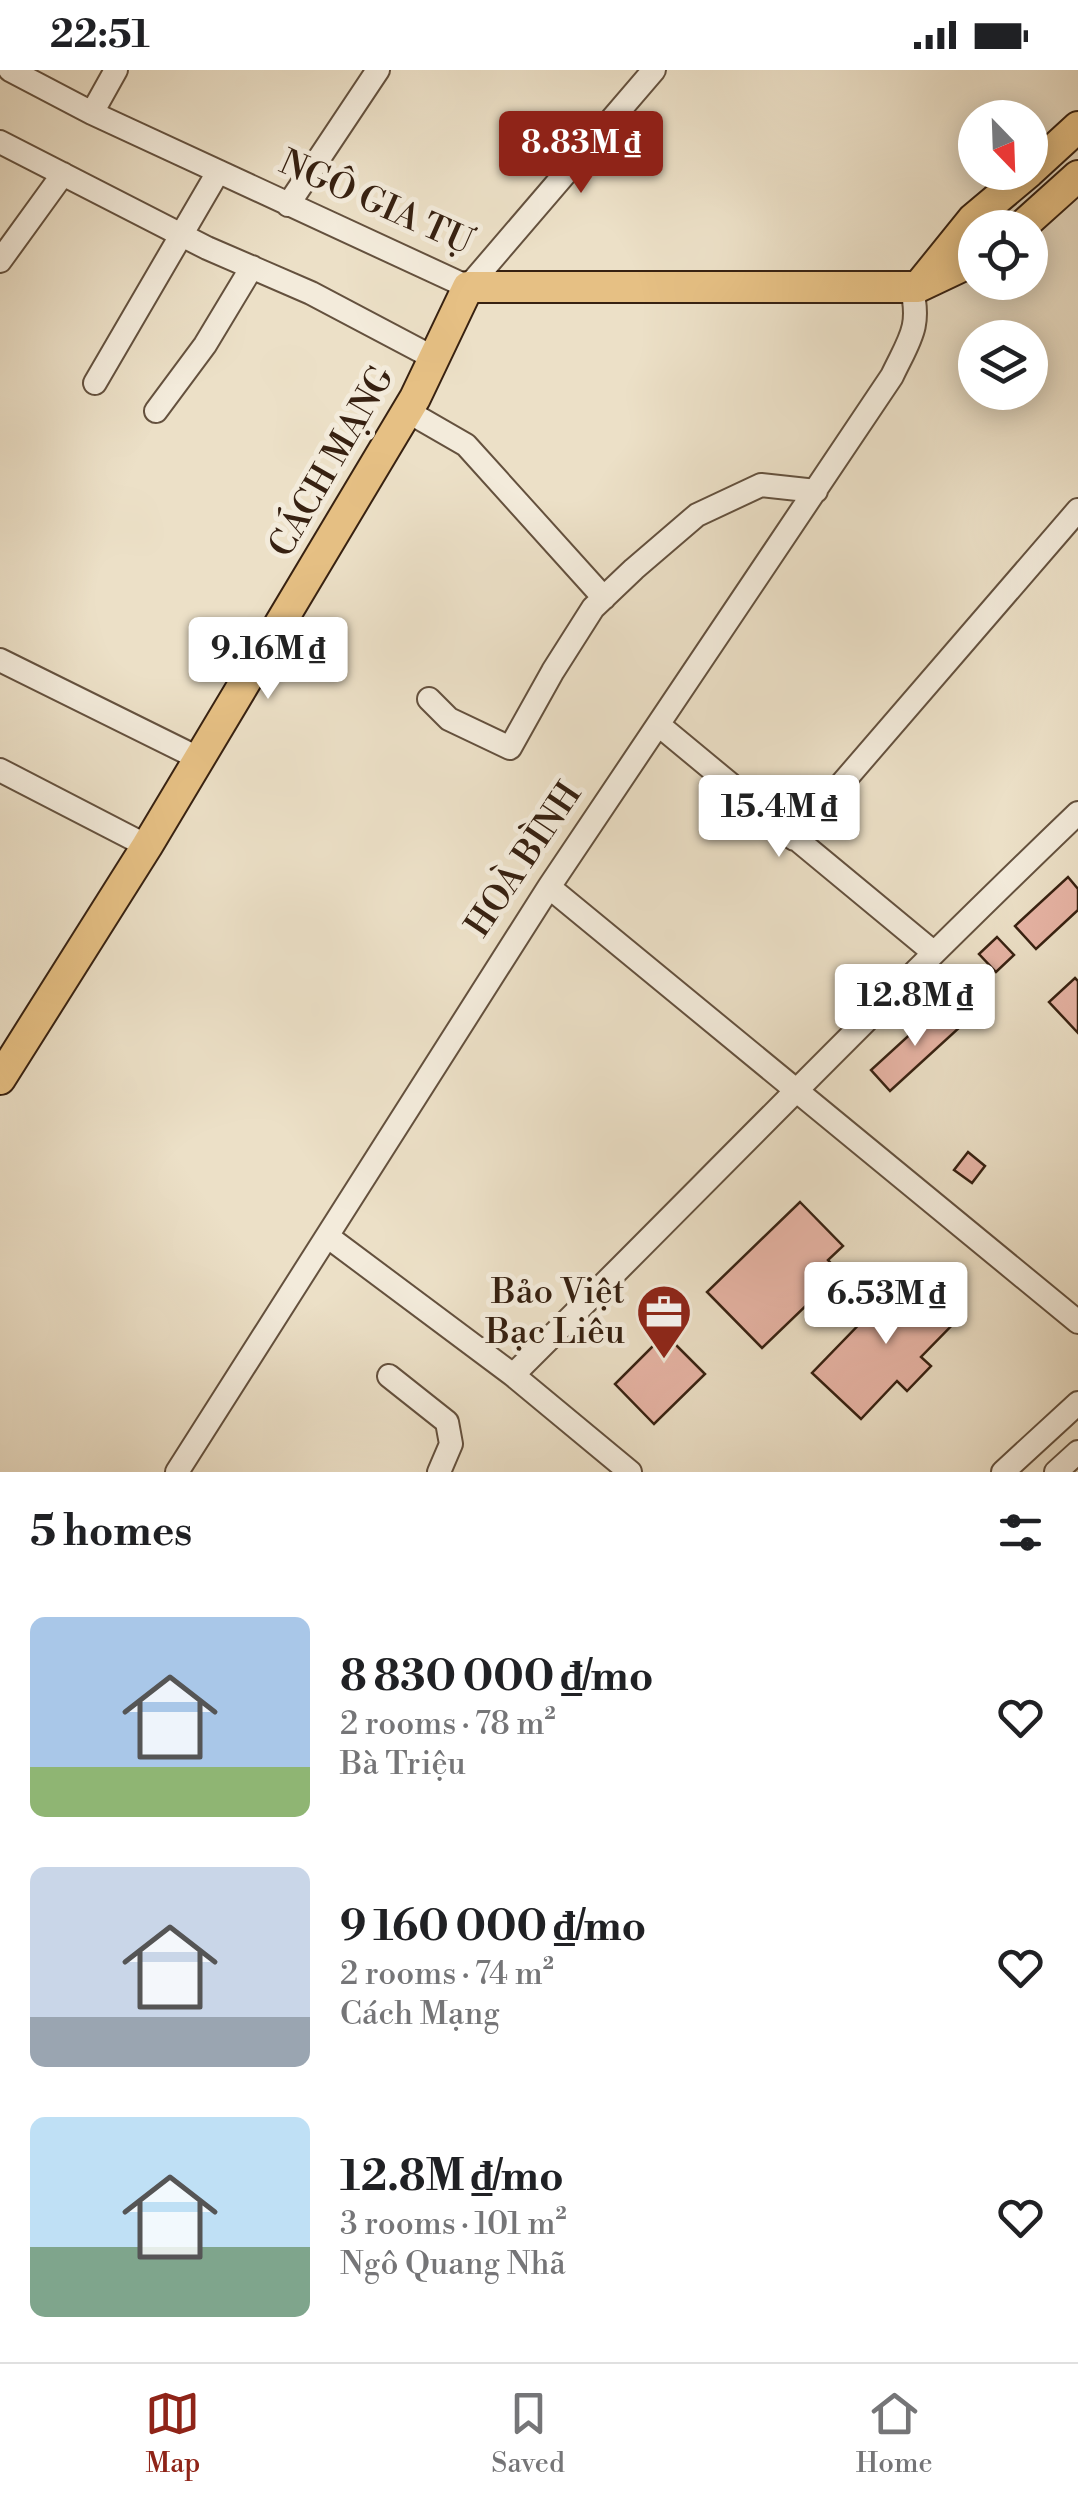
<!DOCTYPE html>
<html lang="en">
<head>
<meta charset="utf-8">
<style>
	body { margin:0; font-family:"Libre Bodoni",serif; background:#f6f6f6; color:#202124; height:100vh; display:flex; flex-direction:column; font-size:38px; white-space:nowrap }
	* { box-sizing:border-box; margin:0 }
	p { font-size:32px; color:#757577 }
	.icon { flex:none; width:55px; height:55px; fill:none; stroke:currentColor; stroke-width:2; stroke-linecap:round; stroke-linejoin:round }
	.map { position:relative; height:1402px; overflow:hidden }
	.details { display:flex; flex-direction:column; background:#fff; flex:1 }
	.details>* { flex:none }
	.needle { width:65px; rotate:157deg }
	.buttons { position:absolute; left:958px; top:30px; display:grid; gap:20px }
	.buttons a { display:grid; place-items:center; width:90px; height:90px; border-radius:50%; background:#fff; box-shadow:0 5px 25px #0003; font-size:50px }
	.price { position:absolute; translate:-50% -85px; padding:0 22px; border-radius:10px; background:#fff; color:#222; font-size:32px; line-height:65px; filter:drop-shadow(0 2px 5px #0008) }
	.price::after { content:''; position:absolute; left:50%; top:60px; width:30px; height:22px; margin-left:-15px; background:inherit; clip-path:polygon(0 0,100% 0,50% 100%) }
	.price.current { background:#8f2418; color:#fff }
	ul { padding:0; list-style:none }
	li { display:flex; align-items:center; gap:30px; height:250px; padding:0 30px }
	li span { display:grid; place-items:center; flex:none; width:280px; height:200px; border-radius:15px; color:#555 }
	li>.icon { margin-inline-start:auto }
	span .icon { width:120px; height:120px; fill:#fffc; stroke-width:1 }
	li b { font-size:42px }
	h2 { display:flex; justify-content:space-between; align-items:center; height:120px; padding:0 30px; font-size:42px }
	.status { display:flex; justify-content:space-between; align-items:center; height:70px; padding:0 50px; background:#fff; direction:ltr }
	.status svg { height:28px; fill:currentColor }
	.menu { display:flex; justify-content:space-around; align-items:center; height:140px; border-top:2px solid #e0e0e0; background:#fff; font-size:28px; color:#757577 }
	.menu a { display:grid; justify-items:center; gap:5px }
	.menu .current { color:#8f2418 }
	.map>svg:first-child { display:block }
</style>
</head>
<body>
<div class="status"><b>22:51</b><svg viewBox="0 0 49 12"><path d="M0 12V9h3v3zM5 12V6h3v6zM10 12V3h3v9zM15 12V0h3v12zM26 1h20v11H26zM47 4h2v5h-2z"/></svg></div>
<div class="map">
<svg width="1078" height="1402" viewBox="0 0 1078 1402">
	<rect width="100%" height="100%" fill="#ece0c7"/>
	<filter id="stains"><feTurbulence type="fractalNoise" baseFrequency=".002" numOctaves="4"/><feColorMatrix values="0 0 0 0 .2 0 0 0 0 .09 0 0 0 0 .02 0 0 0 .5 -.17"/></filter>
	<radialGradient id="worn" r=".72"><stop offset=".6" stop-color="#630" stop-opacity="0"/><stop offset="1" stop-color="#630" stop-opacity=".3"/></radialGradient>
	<path fill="#e7b4a5" stroke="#372111" stroke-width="2.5" d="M1068 807 1078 819V840L1036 879 1015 856Z
		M997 867 1014 885 996 902 979 884Z
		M1075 908 1078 911V963L1049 932Z
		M940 937 960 957 890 1021 871 1000Z
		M968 1082 985 1096 972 1113 954 1100Z
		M800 1132 843 1176 828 1190 840 1203 762 1278 707 1222Z
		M909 1203 958 1249 921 1287 931 1296 907 1321 897 1311 861 1349 812 1303Z
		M665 1264 705 1304 654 1354 615 1314Z"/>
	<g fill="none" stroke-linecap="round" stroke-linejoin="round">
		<g stroke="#64513e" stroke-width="26">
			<path id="minor" d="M10 0 92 43 468 217 654 0
				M92 43 116 0
				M0 72 207 178 311 223 434 288
				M288 135 378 0
				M0 191 63 104
				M95 313 218 102
				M156 341 205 275 252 197
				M407 341 466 375 604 528
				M0 590 200 689
				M429 629 449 649 510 678 553 601 593 538 634 499 697 445 761 415 816 421
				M660 656 933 882
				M0 700 147 776
				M794 769 1078 440
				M549 817 1078 1252
				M327 1166 513 1305 630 1402
				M513 1305C701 1118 886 927 1078 743
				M389 1306 447 1352 451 1374 439 1402
				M177 1402 549 817 892 306C909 270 922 257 911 216
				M1003 1402 1078 1333
				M1056 1402 1078 1382"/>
		</g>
		<g stroke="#372111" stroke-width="34">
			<path id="major" d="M1030 101 1078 57
				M1020 158 1078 106
				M975 190 918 217 973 149 1029 102
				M0 1009 147 776 415 328 468 217H918"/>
		</g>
		<use href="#minor" stroke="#f3ebdb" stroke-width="22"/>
		<use href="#major" stroke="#e6c084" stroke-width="30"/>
	</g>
	<defs>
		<g id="office-pin" transform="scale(2.875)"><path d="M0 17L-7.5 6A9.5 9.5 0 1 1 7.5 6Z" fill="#8f2418" stroke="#f3ebdb"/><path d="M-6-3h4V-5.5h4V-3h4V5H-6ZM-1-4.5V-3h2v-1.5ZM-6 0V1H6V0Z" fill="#fff"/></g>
	</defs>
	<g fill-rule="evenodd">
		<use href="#office-pin" x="664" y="1242"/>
	</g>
	<g text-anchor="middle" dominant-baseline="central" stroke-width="10" stroke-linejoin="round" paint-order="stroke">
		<g font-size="35" fill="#372111" stroke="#f3ebdb">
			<text transform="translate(376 133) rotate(24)">NGÔ GIA TỰ</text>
			<text transform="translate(332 392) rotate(-60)">CÁCH MẠNG</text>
			<text transform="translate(524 790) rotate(-56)">HOÀ BÌNH</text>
		</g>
		<g font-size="35" fill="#372111" stroke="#f3ebdb" text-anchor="end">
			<text x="625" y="1222">Bảo Việt<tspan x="625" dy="40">Bạc Liêu</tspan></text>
		</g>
	</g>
	<rect width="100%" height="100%" filter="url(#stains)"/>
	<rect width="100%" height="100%" fill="url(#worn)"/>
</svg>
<div class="buttons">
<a><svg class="needle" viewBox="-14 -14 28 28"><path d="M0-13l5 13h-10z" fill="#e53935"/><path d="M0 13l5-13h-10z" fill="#757577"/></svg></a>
<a><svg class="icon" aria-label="locate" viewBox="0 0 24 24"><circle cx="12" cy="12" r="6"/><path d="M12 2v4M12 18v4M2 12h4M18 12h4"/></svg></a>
<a><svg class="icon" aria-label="layers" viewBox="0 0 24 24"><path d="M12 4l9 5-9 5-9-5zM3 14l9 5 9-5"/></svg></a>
</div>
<b class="price current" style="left:581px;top:126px">8.83M ₫</b>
<b class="price" style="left:268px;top:632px">9.16M ₫</b>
<b class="price" style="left:779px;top:790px">15.4M ₫</b>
<b class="price" style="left:915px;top:979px">12.8M ₫</b>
<b class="price" style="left:886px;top:1277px">6.53M ₫</b>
</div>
<section class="details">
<h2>5 homes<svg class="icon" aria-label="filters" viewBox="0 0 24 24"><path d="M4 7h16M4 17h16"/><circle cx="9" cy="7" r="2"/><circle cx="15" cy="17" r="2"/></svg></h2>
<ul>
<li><span style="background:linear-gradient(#a9c7e8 75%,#8fb573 0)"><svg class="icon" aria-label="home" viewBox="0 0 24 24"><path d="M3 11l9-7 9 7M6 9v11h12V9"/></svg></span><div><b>8 830 000 ₫/mo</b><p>2 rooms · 78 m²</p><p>Bà Triệu</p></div><svg class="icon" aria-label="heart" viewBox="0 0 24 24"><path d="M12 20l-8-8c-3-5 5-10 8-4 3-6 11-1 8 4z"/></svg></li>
<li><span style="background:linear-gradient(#c9d6e8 75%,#9aa5b1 0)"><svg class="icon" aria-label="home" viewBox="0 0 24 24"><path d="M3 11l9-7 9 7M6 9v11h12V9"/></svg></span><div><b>9 160 000 ₫/mo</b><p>2 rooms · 74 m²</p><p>Cách Mạng</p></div><svg class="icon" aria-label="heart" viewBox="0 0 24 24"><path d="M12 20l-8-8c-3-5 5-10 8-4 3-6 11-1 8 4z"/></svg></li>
<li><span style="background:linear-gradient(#bfe0f5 65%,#7fa58c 0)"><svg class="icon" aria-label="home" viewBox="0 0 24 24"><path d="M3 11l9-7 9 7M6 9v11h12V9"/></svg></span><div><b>12.8M ₫/mo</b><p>3 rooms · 101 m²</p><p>Ngô Quang Nhã</p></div><svg class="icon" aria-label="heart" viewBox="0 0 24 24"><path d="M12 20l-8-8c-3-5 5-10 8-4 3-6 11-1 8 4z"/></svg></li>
</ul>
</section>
<nav class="menu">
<a class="current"><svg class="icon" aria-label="map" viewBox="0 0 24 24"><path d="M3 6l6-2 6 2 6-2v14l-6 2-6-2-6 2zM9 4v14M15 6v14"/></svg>Map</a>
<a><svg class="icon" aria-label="saved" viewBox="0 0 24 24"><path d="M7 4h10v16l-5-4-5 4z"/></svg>Saved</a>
<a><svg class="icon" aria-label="home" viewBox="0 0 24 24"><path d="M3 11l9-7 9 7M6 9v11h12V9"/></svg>Home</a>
</nav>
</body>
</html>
